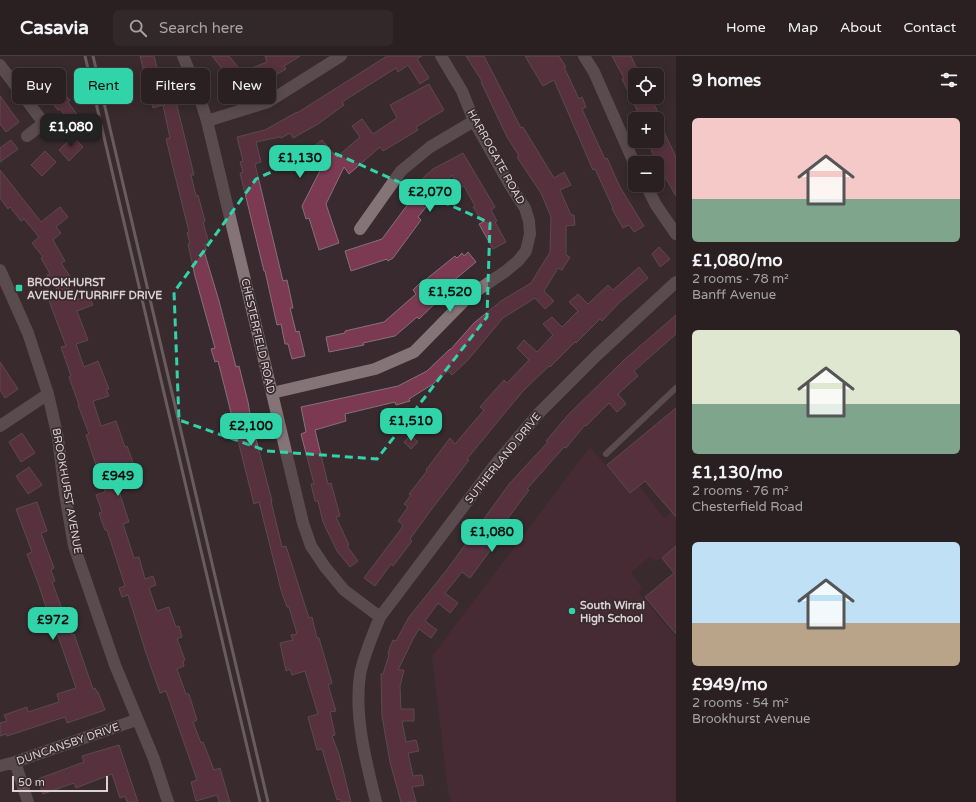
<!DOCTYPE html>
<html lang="en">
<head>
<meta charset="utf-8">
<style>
	body { margin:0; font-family:"Varela Round",sans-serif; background:#32282a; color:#f1f3f6; height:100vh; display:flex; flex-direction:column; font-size:15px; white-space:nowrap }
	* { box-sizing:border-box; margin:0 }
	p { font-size:13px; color:#a5a3a5 }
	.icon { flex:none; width:22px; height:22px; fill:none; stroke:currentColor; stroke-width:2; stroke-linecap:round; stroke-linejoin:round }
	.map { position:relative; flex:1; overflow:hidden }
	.drawer { display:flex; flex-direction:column; background:#2a2022; width:300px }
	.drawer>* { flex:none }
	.banner { position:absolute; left:12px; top:12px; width:380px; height:36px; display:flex; gap:8px }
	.controls { position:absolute; left:628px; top:12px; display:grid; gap:8px }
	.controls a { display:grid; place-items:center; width:36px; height:36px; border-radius:6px; background:#2a2022; box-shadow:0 2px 10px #0003,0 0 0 1px #463e40; font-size:20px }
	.scale { position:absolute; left:12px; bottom:10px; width:96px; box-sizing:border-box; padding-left:4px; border:2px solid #dbd2d4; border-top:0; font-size:11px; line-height:14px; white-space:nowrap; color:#dbd2d4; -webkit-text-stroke:3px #382a2e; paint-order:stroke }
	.price { position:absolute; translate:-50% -34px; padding:0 9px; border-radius:8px; background:#31d4a9; color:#111; font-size:13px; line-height:26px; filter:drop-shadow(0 1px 2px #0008) }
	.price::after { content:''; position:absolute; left:50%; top:24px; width:12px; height:9px; margin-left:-6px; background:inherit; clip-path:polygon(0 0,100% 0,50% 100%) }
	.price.active { background:#222; color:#fff }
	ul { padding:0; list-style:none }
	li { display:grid; align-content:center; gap:8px; height:212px; padding:0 16px }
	li span { display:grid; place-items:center; height:124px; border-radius:6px; color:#555 }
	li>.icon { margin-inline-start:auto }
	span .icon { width:72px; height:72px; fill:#fffc; stroke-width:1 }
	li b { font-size:17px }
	h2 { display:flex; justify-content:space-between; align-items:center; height:48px; padding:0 16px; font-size:17px }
	.chip { padding:0 14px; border-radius:6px; background:#2a2022; box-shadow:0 2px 10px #0003,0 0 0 1px #463e40; font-size:14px; line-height:36px }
	.chip.active { background:#31d4a9; color:#111 }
	header { display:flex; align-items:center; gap:24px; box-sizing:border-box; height:56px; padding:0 20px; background:#2a2022; border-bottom:1px solid #463e40 }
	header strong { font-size:19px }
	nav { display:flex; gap:22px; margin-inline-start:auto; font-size:14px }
	.search { width:280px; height:36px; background:#32282a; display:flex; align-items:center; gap:10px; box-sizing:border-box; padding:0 14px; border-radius:6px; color:#a5a3a5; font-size:15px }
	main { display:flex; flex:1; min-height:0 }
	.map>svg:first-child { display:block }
</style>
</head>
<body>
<header>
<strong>Casavia</strong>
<div class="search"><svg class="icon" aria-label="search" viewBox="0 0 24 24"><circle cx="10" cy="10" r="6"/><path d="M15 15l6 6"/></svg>Search here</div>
<nav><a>Home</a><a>Map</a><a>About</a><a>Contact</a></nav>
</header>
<main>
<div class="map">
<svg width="676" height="746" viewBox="0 0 676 746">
	<rect width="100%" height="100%" fill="#382a2e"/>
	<path fill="#582e3c" d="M590 391 630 437 639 430 664 462 676 454V490L662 502 655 505 650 500 631 517 642 531 638 536 676 581V746H452L448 735 432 600Z"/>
	<path fill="#7c3a52" stroke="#837277" d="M140 0H154L167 48 164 49 176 46 194 119H191L196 140 198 139 205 165 203 166 209 187 205 188 206 194 204 195 219 245 236 311 239 310 248 346 251 364 272 445H271L282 491 286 490 309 562 312 561 317 582H319L332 627 328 629 336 655 330 656 335 679 332 680 339 698 351 746H341L340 743 337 744 322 693 317 694 308 661 318 658 305 615 292 619 290 613 286 615 280 587 293 584 291 579 297 578 289 551H287L281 534 259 446 254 448 218 305 215 306 211 293 215 292 195 220 188 188 190 187 187 177 189 176 166 83 170 82 163 49 153 52Z
		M212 0H229L242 16 267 6 265 0H300L284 10 286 13 279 17 258 25 224 22 229 21Z
		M387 0H422L417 3 429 22 420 28 408 9 398 16 396 12 342 46 344 49 318 68 293 82 290 77 281 82 280 81 256 86 261 106 255 108 283 225 287 224 293 252H290L296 276 299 275 305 300 292 303 288 288H285L281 268 277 269 265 215H264L240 117 243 116 240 106 243 105 237 81 265 74 297 56V57Z
		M466 0H484L521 72 523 71 554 122 564 116 571 129 560 134 571 159H574L575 169 566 170V199L570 201 562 214 558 212 544 235 554 245 545 253 535 242 503 262 467 305 452 319 448 315 433 328 409 343 410 345 396 349 395 346 345 358 346 365 315 374 328 428 331 427 340 460 336 461 349 489 347 490 358 505 350 511 337 495 323 466 318 445H315L311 428H314L301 378 306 376 301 351 398 330 427 315 450 293V294L474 267 501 245 531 227 550 196 551 161 541 137 517 101 519 100 507 81 481 26 482 25Z
		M525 0H559L566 11H564L579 43 582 41 586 51 582 53 605 103 607 102 620 131 644 170 634 176 629 169 623 172 612 153 613 152 595 113 593 114 554 24 543 30Z
		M612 0H631L638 15 635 17V41H651L661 63H658L676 101V140L658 109 647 85H657V63H640L636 52 622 23 624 22Z
		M46 14 62 36 70 44 68 46 81 64 73 70 60 53 58 54 34 24Z
		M429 28 444 54 416 71 418 74 383 95 380 91 349 118 344 111 326 148 339 187 319 194 309 162 306 163 302 150 325 105 313 91 322 84 337 101 360 81 352 70 362 63 373 78 397 62 390 49Z
		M0 40 19 66 6 76 0 68Z
		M73 80 83 91 69 105 59 94Z
		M11 84 18 93 0 106V92Z
		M45 95 56 106 42 120 31 109Z
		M463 97 495 151 491 154 497 165 495 166 506 186 493 193 479 168 483 166 473 151 475 150 464 130 459 132 452 119 418 161 421 164 393 202 388 205 387 203 351 215 345 195 382 183 408 148 405 146 424 121 433 113Z
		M0 114 41 166 60 151 68 161 56 171 61 177 53 184 65 205 61 207 71 222 66 225 73 245 89 239 93 249 77 255 88 284 76 288 84 311 98 305 109 333H106L109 340 93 345 101 370 116 365 125 391 127 390 137 418 133 420 135 425 118 432 129 466 123 468 134 502 139 501 145 523 153 520 156 529 149 532 157 555 169 551 176 571 179 570 182 581 177 583 185 604 183 605 184 610 177 613 186 638H189L197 664 193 666 201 687 203 686 214 714 220 712 230 746H219L217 739 196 745 191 726 197 724 166 635 160 637 146 597 128 539 122 541 119 532 125 530 107 474H105L101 463 99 457 102 456 96 439 105 436 86 379 89 378 78 349H79L69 321 71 320 61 291 66 290 48 242 60 238 47 219 50 218 41 202 43 201 32 187 39 181 24 163 21 165 10 151 8 153 0 142Z
		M659 191 670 203 660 211 652 198Z
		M468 196 476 206 446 231 449 234 419 263 417 261 395 280 363 287 364 289 329 296 326 281 345 277V275L384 266 416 238 413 234 423 224 424 225 455 200 457 202 462 197 464 200Z
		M639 211 648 222 619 247 602 265 600 263 576 287 575 286 550 311 549 310 524 334 508 353 467 403 469 404 428 458 410 483 412 485 393 510 391 508 375 530 364 522 401 473 403 469 398 465 408 451 404 448 411 439 409 438 427 415 426 414 450 382 455 388 484 354 480 351 504 324 507 327 529 304 517 292 524 284 537 296 553 279 543 268 552 261 562 271 578 255 569 246 578 238 588 248 608 229 613 234Z
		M676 259V278L634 315 638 320 618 338 626 348 617 356 609 347 586 370 585 369 566 392 564 391 527 433 529 434 488 489 492 492 470 522 462 516 445 537 458 547 450 557 438 547 425 565 437 574 431 582 419 573 413 583 398 614H404L400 630 401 653H414V665H402L406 686 416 684 419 695 408 697 413 720 422 719 424 729 412 731 416 746H401L390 706 382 660 381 618H383L389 599 388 598 390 591 393 584 396 585 409 561 446 515 510 427 548 386 546 385 568 359 624 304Z
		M0 306 18 333 5 342 0 334Z
		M676 352V461L645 425 630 437 607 409Z
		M22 377 35 397 21 406 9 386Z
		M411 379 418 386 411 393 404 386Z
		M29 411 42 429 28 438 16 420Z
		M37 446 47 475 41 477 54 512 51 514 55 525 52 526 72 579 74 578 93 633 95 632 97 636H98L105 654 67 667 65 661 7 680 6 678 0 680V667L7 665 4 659 27 651 28 656 59 646 57 638 76 632 56 574 54 575 38 527 27 498 32 496 16 453Z
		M676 490V578L645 541 674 517 662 502Z
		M119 689 138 746H127L125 740 120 742 112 718 76 732 74 727 43 738 38 723 84 706 82 700Z"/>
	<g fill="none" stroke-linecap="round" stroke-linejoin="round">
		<path stroke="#847478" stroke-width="6" d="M606 398 676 332"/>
		<path stroke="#847478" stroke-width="12" d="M183 0 198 36 207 65
			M341 0 268 46 207 65 303 467 311 490 325 511 344 534 380 561
			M584 0 594 16 635 109
			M0 9 52 78
			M27 80 44 67
			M646 129 656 149 676 178
			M360 173 401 115 430 91 474 65
			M0 214 28 277 48 338 58 382 65 438 74 490 115 609 154 703 168 746
			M272 337 375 313 414 296 469 240 506 215 518 205 526 195 530 178 529 165 525 152 510 129 474 65 462 35 441 0
			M0 370 48 338
			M15 706 28 746
			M0 710 15 706 136 664
			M376 746C366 706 354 660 360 619 363 601 373 578 380 561L494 410 540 356 597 299 676 226"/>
		<path stroke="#a3999b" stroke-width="3" d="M85 0 260 746
			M93 0 268 746"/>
	</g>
	<path d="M0 0H676V746H0ZM323 92 490 167 487 261 377 403 267 395 179 364 174 236 256 123Z" fill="#382a2e" fill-opacity=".55" fill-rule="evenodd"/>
	<path fill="none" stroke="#31d4a9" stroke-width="3" stroke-dasharray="8 5" stroke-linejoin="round" d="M323 92 490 167 487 261 377 403 267 395 179 364 174 236 256 123Z"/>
	<g fill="#31d4a9" stroke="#382a2e" stroke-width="1.5">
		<rect x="15" y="228" width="8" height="8" rx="2"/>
		<circle cx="572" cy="555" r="4"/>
	</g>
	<g text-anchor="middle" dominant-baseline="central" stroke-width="3.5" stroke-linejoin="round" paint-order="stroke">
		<g font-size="11" fill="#dbd2d4" stroke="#382a2e">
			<text transform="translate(496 101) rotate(61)">HARROGATE ROAD</text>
			<text transform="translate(258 280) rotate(77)">CHESTERFIELD ROAD</text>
			<text transform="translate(503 402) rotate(-51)">SUTHERLAND DRIVE</text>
			<text transform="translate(67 435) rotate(80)">BROOKHURST AVENUE</text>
			<text transform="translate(68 688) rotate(-19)">DUNCANSBY DRIVE</text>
		</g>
		<g font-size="11" font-weight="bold" fill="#dbd2d4" stroke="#382a2e" text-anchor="start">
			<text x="27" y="226">BROOKHURST<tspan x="27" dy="13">AVENUE/TURRIFF DRIVE</tspan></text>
			<text x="580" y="549">South Wirral<tspan x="580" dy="13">High School</tspan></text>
		</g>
	</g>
</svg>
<div class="controls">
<a><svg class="icon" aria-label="locate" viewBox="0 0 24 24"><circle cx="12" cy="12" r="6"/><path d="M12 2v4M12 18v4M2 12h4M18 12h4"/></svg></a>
<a>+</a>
<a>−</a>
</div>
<div class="scale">50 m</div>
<b class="price active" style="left:71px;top:92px">£1,080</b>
<b class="price" style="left:300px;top:123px">£1,130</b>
<b class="price" style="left:430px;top:157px">£2,070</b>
<b class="price" style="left:450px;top:257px">£1,520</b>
<b class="price" style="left:411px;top:386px">£1,510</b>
<b class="price" style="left:251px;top:391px">£2,100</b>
<b class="price" style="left:118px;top:441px">£949</b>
<b class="price" style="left:492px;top:497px">£1,080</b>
<b class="price" style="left:53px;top:585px">£972</b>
<div class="banner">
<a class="chip">Buy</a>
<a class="chip active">Rent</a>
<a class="chip">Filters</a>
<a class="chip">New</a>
</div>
</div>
<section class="drawer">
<h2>9 homes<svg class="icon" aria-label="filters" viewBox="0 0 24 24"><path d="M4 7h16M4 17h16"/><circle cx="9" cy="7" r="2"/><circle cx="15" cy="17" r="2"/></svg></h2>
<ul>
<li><span style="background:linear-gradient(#f6c9c9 65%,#7fa58c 0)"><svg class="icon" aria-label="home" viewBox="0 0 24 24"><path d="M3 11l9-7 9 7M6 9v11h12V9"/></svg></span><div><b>£1,080/mo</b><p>2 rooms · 78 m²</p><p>Banff Avenue</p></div></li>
<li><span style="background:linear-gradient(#dfe7d0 60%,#7fa58c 0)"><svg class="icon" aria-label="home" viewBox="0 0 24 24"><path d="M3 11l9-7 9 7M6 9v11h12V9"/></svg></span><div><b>£1,130/mo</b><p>2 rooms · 76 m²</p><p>Chesterfield Road</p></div></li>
<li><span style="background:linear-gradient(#bfe0f5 65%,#b9a48a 0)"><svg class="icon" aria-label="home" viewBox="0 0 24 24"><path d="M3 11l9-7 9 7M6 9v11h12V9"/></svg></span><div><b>£949/mo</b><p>2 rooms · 54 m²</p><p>Brookhurst Avenue</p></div></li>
</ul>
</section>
</main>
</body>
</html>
